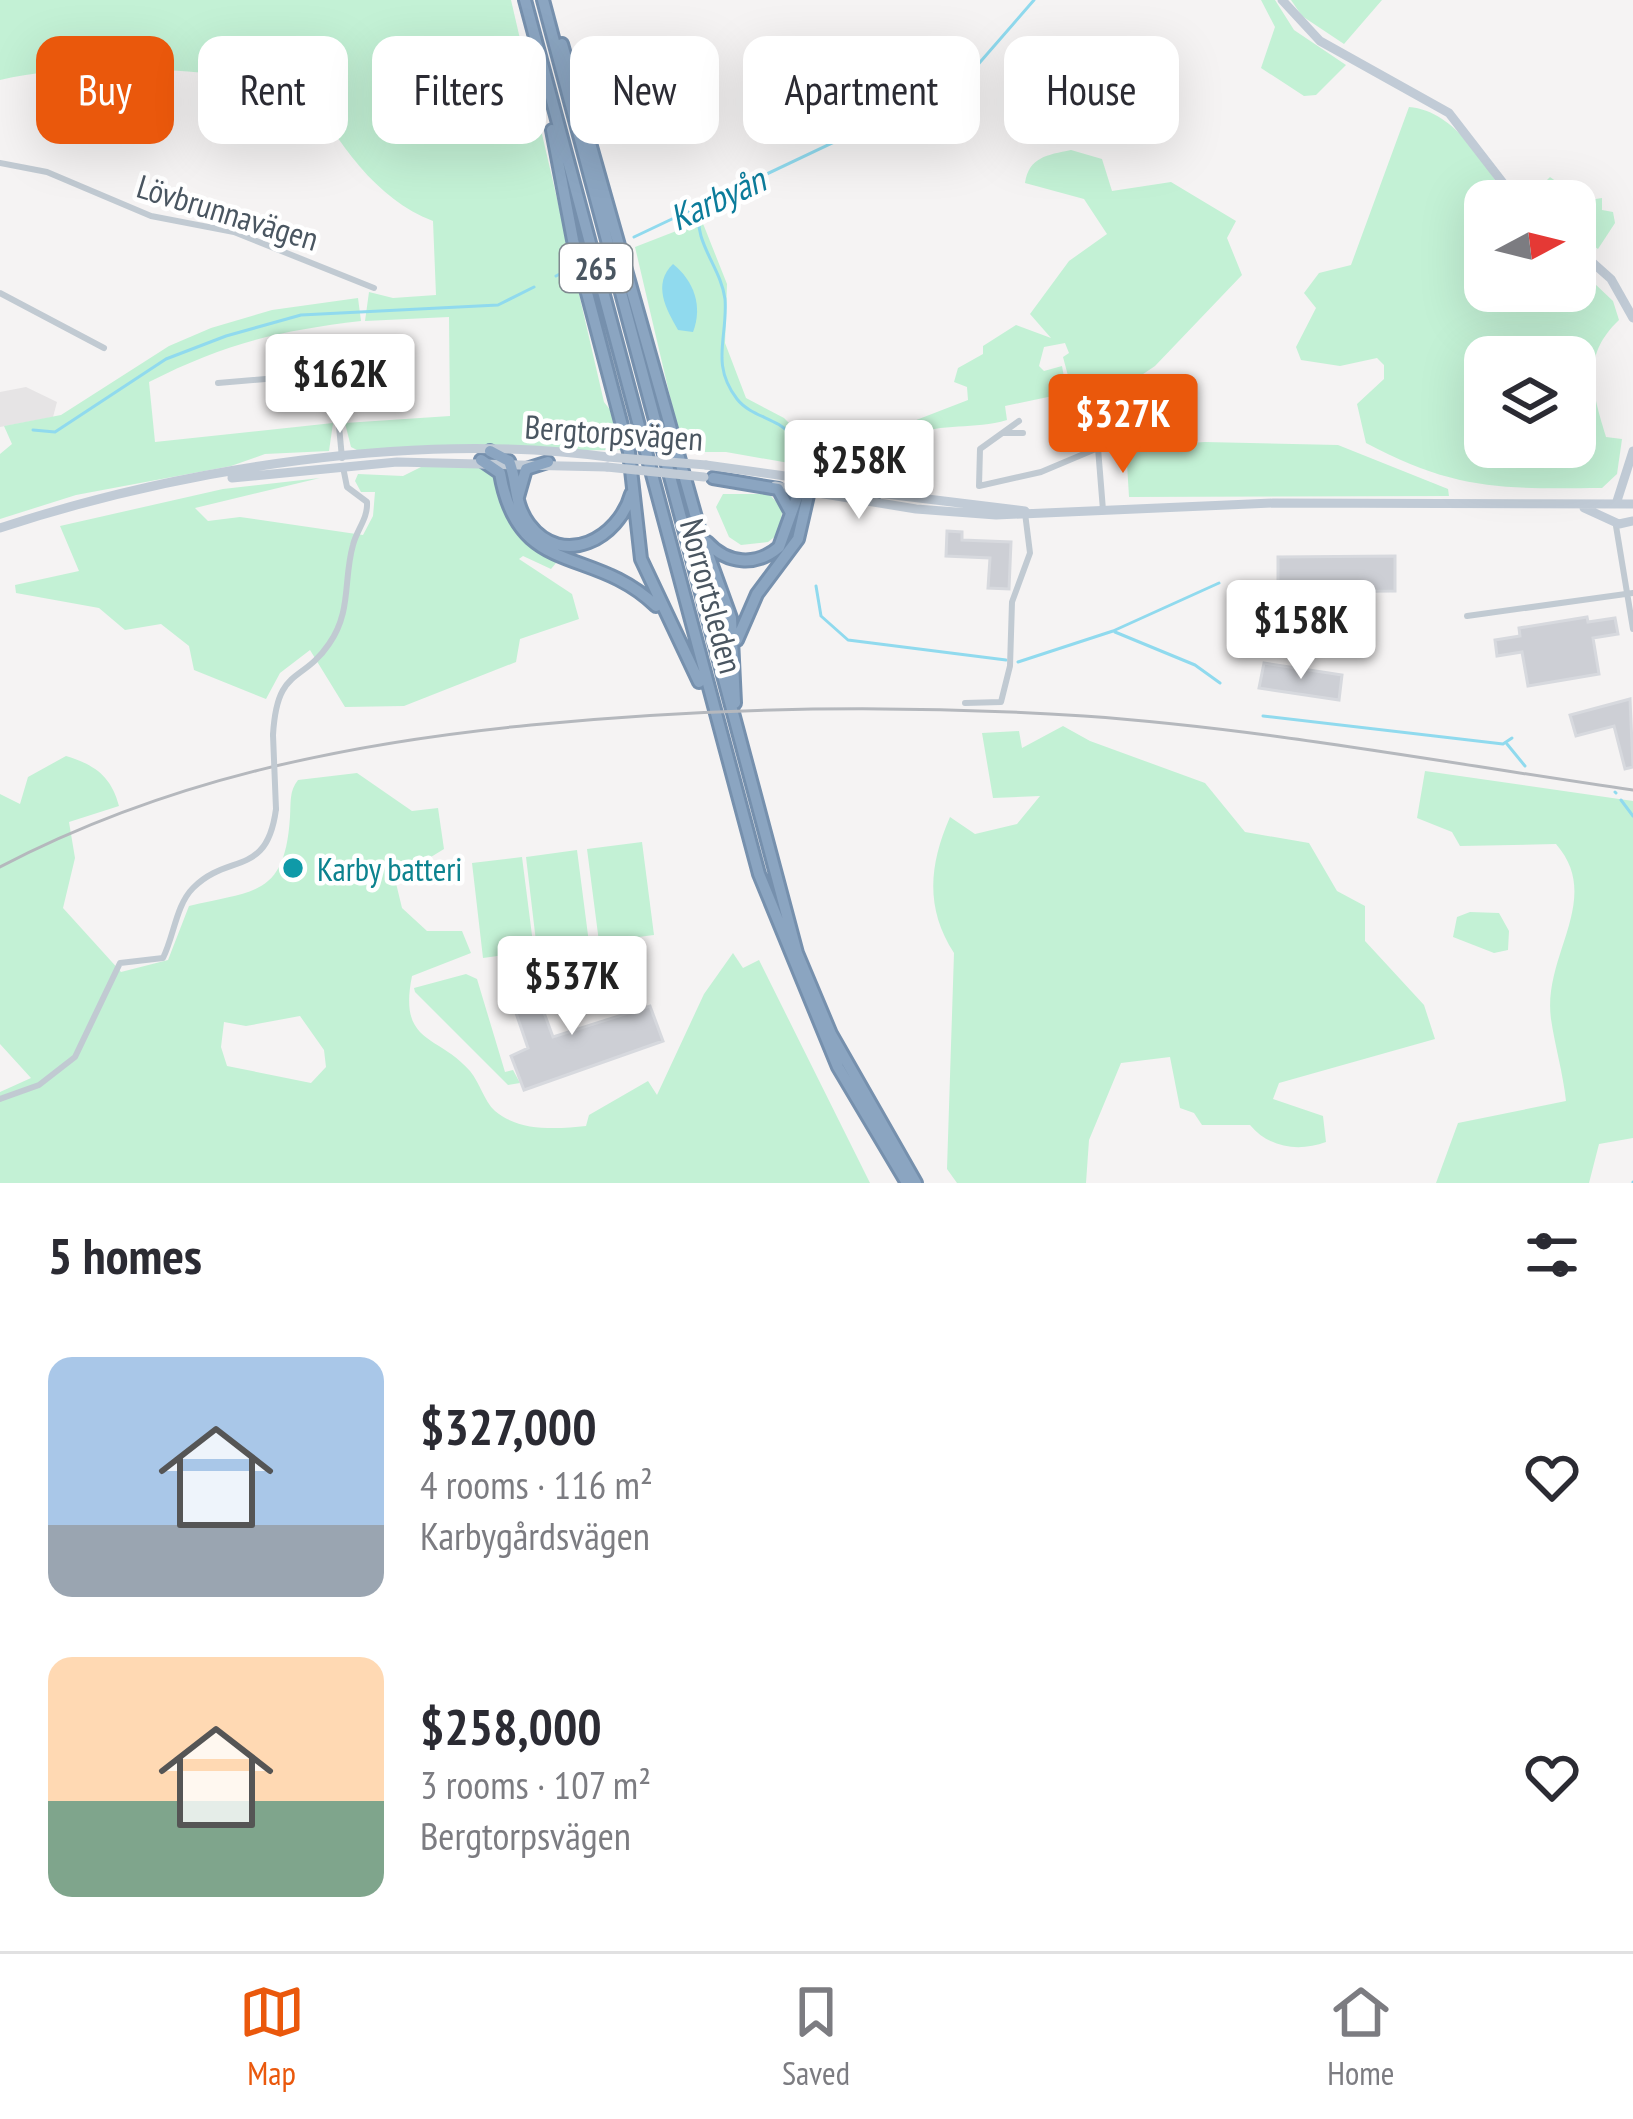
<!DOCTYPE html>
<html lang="en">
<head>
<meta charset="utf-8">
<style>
	body { margin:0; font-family:"PT Sans Narrow",sans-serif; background:#f2f2f3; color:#2b2b33; height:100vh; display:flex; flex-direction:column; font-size:45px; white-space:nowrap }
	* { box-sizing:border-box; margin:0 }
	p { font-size:39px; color:#7c7c81 }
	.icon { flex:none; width:66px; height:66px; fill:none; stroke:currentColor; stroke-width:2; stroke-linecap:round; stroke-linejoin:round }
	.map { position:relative; height:1183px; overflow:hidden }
	.panel { display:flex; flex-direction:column; background:#fff; flex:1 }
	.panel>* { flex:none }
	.top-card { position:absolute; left:36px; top:36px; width:1563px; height:108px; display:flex; gap:24px }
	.needle { width:78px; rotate:83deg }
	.buttons { position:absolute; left:1464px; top:180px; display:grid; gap:24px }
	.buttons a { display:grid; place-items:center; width:132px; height:132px; border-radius:24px; background:#fff; box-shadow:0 12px 48px #0002; font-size:60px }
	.price { position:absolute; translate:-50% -102px; padding:0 27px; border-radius:12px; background:#fff; color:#222; font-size:39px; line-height:78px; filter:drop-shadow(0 3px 6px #0008) }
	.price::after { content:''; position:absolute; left:50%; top:72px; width:36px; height:27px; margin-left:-18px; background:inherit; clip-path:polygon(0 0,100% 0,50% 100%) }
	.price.on { background:#ea580c; color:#fff }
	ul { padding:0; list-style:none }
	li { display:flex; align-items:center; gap:36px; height:300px; padding:0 48px }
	li span { display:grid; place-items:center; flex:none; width:336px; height:240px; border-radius:24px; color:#555 }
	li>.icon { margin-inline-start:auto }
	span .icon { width:144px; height:144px; fill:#fffc; stroke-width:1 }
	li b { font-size:51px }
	h2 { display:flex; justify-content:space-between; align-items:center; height:144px; padding:0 48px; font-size:51px }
	.chip { padding:0 42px; border-radius:24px; background:#fff; box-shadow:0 12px 48px #0002; font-size:42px; line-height:108px }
	.chip.on { background:#ea580c; color:#fff }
	.tabs { display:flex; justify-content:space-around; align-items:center; height:168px; border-top:3px solid #e1e1e2; background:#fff; font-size:33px; color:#7c7c81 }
	.tabs a { display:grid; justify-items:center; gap:6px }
	.tabs .on { color:#ea580c }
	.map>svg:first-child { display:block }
</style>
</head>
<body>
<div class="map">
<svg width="1633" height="1183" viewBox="0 0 1633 1183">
	<rect width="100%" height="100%" fill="#f5f3f3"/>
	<path fill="#e6e4e5" d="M26 387 57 402 53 417 0 427V392Z"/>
	<path fill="#c3f1d5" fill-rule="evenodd" d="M0 0H511L604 402 618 420 626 450 361 452 351 447 345 423 450 416 449 317 365 321 369 292 393 298 436 295 433 221C375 199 338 142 308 90 226 69 82 60 0 80Z
		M1261 0H1275L1294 30 1346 65 1316 95 1304 96 1261 68 1275 27Z
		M1291 0H1382L1344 44 1302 16Z
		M1409 107C1457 111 1484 166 1510 201H1485V291H1575V265L1613 301 1619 320C1581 356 1592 391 1606 437L1622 439 1617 474 1602 488C1504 489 1456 491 1366 443L1357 404 1384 379V365L1377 358 1340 366 1301 360 1296 347 1316 308 1304 293 1319 273 1351 265ZM1485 357H1575V447H1485Z
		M1071 150 1102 159 1112 191 1171 182 1236 221 1227 238 1242 275 1155 366 1115 393 1110 409 1118 422 1111 439 1087 447 1063 357 1069 353 1065 343 1044 347 1039 366 1044 371 1062 366 1067 393 1005 406 1007 420C974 430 943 422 910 436L909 448H920L924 482 903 483 726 452H683L635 247 702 221 727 284 725 343 746 398 784 418 825 459 896 481 893 429 968 400 967 387 954 382 958 368 983 354V346L1016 325 1051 338 1030 314 1069 261 1107 234 1084 199 1025 183C1029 157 1047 155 1071 150Z
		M1550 177 1583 201 1602 198V210L1613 212 1615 223 1598 249 1575 233V201L1529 198Z
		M358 298 361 321C276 331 224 344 149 382L155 442 333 423 329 451 265 454 231 466 76 495 0 519V454L12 444 4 426 61 415 169 346 211 328 272 310Z
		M1205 442 1338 445 1448 489 1449 496 1129 497 1126 447Z
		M423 466 491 468 516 534 556 563 551 569 523 556 519 559 572 594 579 619 520 639 516 662 404 706 345 707 310 650 280 673 266 699 194 670 189 646 161 624 125 630 99 608 16 593 15 585 79 571 60 526 223 489 320 478 195 508 208 521 240 517 363 535 373 516 375 492H361L355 481 358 474 403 476Z
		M723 494H769L783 509 777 535 768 542 741 545 729 537 716 507Z
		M1063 726 1090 741 1205 783 1245 832 1309 843 1337 891 1365 906V941L1424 1005 1435 1039 1279 1083 1273 1099 1323 1116 1326 1142C1299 1152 1269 1148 1250 1125H1202L1194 1113 1180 1108 1170 1057 1121 1063 1089 1140 1086 1183H957L947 1169 954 953C925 908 929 865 950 817L975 834 1017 824 1040 796 993 798 982 733 1019 731 1022 748Z
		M66 756C95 765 111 776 119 806L69 822 75 858 63 908 121 972 168 960 189 906C254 890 285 897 290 817 291 803 289 791 298 780L357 773 412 811 438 808 444 849 395 879 402 908 427 931H462L471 953 412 976C398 1045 438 1034 470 1071 480 1083 484 1101 495 1111 520 1132 557 1129 586 1126L589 1115 648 1081 657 1095 704 994 733 953 743 968 759 960 870 1183H0V1092L31 1078 0 1044V794L20 804 28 777ZM300 1016 324 1050 326 1067 311 1083 227 1066 221 1047 224 1022 246 1026Z
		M1425 771 1633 801V1138L1599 1144 1589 1183H1436L1458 1123 1566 1101C1563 1073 1555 1046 1551 1019 1542 955 1604 899 1556 844L1460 846 1452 832 1417 818Z
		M642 842 654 935 599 942 587 849Z
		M577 850 589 943 537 950 526 857Z
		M522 857 534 951 483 958 472 863Z
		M1470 912 1499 913 1509 931 1508 950 1494 953 1453 937 1457 917Z
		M466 974 477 979 505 1072 513 1070 520 1083 508 1085 415 992 414 988Z"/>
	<path fill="#90daee" d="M673 264C694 281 703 306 693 332L678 330C666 309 652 284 673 264Z"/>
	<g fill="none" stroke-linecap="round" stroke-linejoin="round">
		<path stroke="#90daee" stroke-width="3" d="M700 209C692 241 721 267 725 299 728 337 710 364 737 399 751 417 778 418 791 435
			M634 237 946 89 968 76 1034 0
			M556 276 571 268
			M33 430 55 432 166 359 226 336 301 315 498 305 534 287
			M816 586 821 616 848 640 1006 660
			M1115 632 1195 665 1220 683
			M1018 662 1113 631 1219 583
			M1263 716 1503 744 1512 738
			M1507 744 1525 766
			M1615 792 1616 793
			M1621 800 1633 816
			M1633 1183V1182"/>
	</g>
	<path fill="#cdcfd5" stroke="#d7d9de" stroke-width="3" d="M947 531 962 532V540L1011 542 1009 589 988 588 990 558 946 556Z
		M1395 556V591L1278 592V557Z
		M1587 617 1588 622 1615 618 1618 634 1593 638 1599 674 1528 686 1522 652 1497 656 1495 640 1520 636 1519 628Z
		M1264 663 1342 675 1339 700 1259 688Z
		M1630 699 1633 767 1625 769 1614 726 1576 736 1570 715Z
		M529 972 553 1037 650 1006 663 1041 524 1090 511 1056 528 1048 505 981Z"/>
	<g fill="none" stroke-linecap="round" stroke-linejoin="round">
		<g stroke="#7690ad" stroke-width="16">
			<path id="highway" d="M525 0 759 874 838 1067 907 1183
				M543 0 797 953 831 1034 916 1183
				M562 44 701 535 731 618 735 703
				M552 130 573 240 629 452 641 559 699 682
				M490 451 509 461C518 483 513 502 529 524 563 569 619 538 631 494
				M481 460 500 473C518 580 592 544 656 606
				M713 478 778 489 790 511
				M518 497 526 469 548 462
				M707 542C727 564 756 567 779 547L797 497 808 485 875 493
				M737 640 757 594 798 539 809 491 801 478"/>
		</g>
		<path stroke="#c1cad2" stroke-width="6" d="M0 163 47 172 151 216 234 232 374 288
			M0 293 104 348
			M334 373 342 458
			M218 383 370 370
			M1019 421 980 449 979 486 1041 472 1098 448 1103 510
			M1004 433H1023
			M1616 526 1633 629
			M1467 616 1633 593
			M965 703 1001 702 1010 666 1012 602 1030 553 1025 513
			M273 735C277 666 302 684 329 644 352 611 343 580 353 545 357 529 368 519 367 502L347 487 343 467
			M0 1099 39 1085 75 1057 120 963 163 958C174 936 176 905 193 888 229 852 267 878 276 809"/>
		<path stroke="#c1cbd6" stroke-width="9" d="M1282 0 1320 41 1449 113 1517 201
			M1575 247 1611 279 1633 318
			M706 465 807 479
			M232 478 397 462 607 467
			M775 486 916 509 996 515 1273 503 1633 504
			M870 492 1025 511
			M1617 501 1633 451
			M1584 508 1619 524 1633 521
			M0 528C182 468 417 431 608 457"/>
		<use href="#highway" stroke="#8ba5c1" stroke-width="10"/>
		<path stroke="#b5b8bd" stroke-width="3" d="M0 867C166 780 347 743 531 725 715 707 900 704 1084 716 1268 729 1451 764 1633 790"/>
		<path stroke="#c1cad2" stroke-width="6" d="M273 735 276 809"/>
		<path stroke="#c1cbd6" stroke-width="9" d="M608 457 706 465
			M607 467 704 477"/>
	</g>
	<circle fill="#0f9aa8" stroke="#fff" stroke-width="4.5" cx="293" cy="868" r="12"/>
	<g text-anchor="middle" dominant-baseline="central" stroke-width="9" stroke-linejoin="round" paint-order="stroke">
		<rect fill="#fff" stroke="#808990" stroke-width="3" x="560" y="244" width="72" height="48" rx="9"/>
		<g font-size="30" font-weight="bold" fill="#4a5661">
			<text x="596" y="268">265</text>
		</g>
		<g font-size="33" fill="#4a5661" stroke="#fff">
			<text transform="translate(228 212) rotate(17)">Lövbrunnavägen</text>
			<text transform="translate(614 432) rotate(4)">Bergtorpsvägen</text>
			<text transform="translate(712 596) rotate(75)">Norrortsleden</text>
		</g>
		<g font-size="33" fill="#0d838f" stroke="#fff" text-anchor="start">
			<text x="317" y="868">Karby batteri</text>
		</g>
		<g font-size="36" font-style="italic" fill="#0c7c9b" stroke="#fff">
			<text transform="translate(717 198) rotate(-25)">Karbyån</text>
		</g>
	</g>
</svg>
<div class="buttons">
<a><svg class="needle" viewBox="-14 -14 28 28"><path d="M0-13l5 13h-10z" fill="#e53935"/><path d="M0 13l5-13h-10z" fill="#7c7c81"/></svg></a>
<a><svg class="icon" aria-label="layers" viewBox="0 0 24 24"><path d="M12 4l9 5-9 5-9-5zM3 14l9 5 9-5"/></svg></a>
</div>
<b class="price" style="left:340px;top:436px">$162K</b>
<b class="price on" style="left:1123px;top:476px">$327K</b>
<b class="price" style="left:859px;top:522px">$258K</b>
<b class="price" style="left:1301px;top:682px">$158K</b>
<b class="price" style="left:572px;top:1038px">$537K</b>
<div class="top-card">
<a class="chip on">Buy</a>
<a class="chip">Rent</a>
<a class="chip">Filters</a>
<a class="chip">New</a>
<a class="chip">Apartment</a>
<a class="chip">House</a>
</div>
</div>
<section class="panel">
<h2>5 homes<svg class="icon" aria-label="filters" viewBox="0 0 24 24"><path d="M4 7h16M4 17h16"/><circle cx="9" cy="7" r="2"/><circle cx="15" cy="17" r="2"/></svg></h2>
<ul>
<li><span style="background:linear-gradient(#a9c7e8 70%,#9aa5b1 0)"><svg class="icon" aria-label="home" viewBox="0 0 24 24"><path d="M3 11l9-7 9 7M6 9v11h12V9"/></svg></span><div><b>$327,000</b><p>4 rooms · 116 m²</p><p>Karbygårdsvägen</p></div><svg class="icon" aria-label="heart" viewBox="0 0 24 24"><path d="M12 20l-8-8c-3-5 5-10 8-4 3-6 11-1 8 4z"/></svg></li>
<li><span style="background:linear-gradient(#ffd9b3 60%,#7fa58c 0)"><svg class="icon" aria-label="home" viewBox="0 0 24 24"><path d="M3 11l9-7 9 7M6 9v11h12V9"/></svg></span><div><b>$258,000</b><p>3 rooms · 107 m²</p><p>Bergtorpsvägen</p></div><svg class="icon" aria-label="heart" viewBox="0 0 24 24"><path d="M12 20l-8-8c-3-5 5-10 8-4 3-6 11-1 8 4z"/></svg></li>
</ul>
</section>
<nav class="tabs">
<a class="on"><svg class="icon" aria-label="map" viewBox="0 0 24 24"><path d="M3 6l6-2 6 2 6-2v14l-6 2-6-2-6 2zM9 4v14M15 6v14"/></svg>Map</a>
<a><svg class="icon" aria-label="saved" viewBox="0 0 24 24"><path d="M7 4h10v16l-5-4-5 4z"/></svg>Saved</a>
<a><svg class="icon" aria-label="home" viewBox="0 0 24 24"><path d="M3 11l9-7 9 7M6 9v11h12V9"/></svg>Home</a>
</nav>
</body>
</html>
